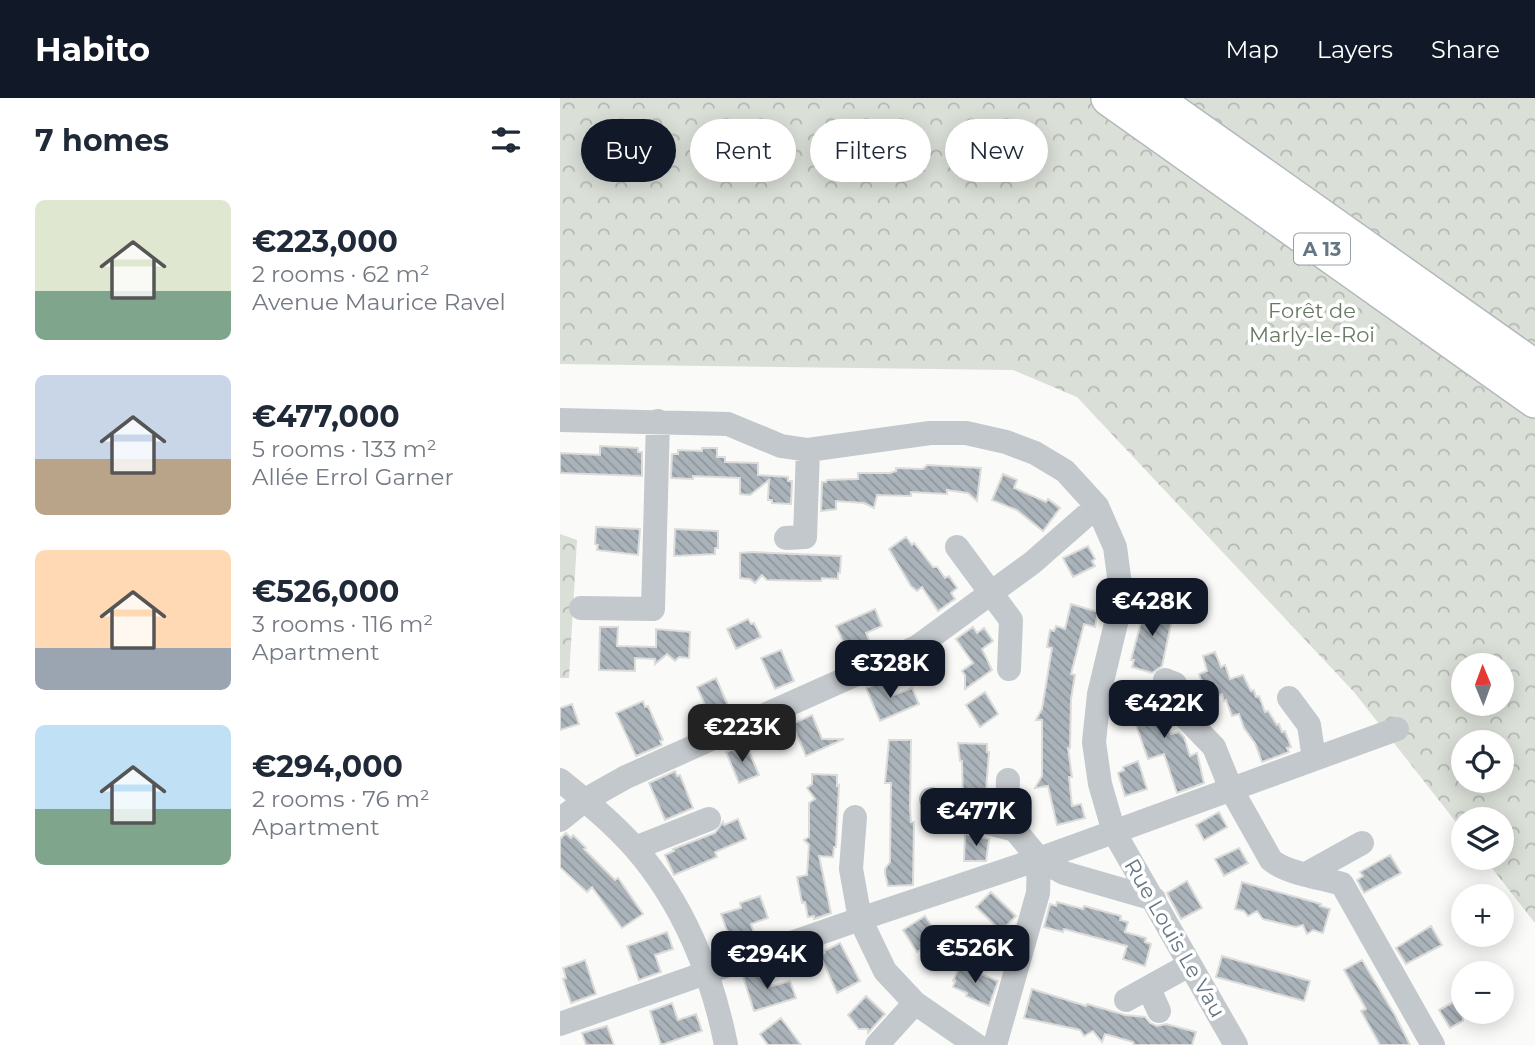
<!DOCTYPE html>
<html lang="en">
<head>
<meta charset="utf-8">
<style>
	body { margin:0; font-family:Montserrat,sans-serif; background:#f6f6f7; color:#1f2937; height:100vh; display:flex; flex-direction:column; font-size:26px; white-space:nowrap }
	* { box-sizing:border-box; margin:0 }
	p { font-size:23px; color:#747a83 }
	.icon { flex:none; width:38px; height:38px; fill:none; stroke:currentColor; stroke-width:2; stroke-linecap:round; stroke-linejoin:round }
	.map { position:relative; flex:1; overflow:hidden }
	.drawer { display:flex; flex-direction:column; background:#fff; width:560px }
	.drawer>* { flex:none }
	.hud { position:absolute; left:21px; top:21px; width:665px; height:63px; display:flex; gap:14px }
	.needle { width:46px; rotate:359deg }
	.controls { position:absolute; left:891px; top:555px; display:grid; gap:14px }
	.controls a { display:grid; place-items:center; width:63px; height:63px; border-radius:50%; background:#fff; box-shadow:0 4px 18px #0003; font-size:35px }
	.price { position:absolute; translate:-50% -60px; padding:0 16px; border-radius:14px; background:#111827; color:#fff; font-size:23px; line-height:46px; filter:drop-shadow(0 2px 4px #0008) }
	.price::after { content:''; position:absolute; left:50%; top:42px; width:21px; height:16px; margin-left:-10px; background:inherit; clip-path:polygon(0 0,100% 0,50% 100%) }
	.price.current { background:#222; color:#fff }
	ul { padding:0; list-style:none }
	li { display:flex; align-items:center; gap:21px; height:175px; padding:0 35px }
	li span { display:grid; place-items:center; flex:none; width:196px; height:140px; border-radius:10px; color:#555 }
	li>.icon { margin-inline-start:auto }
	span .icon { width:84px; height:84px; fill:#fffc; stroke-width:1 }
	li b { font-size:30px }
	h2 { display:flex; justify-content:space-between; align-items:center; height:84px; padding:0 35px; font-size:30px }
	.pill { padding:0 24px; border-radius:32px; background:#fff; box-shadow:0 4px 18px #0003; font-size:24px; line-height:63px }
	.pill.current { background:#111827; color:#fff }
	header { display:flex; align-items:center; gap:42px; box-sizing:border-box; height:98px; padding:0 35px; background:#111827; color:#fff }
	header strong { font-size:33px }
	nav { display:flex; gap:38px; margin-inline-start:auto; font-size:24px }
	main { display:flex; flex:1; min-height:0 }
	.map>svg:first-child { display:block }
</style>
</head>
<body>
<header>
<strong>Habito</strong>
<nav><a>Map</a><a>Layers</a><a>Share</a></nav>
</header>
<main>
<section class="drawer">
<h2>7 homes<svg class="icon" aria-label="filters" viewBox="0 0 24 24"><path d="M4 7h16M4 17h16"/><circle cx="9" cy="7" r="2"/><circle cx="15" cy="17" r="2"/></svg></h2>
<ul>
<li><span style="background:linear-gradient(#dfe7d0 65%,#7fa58c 0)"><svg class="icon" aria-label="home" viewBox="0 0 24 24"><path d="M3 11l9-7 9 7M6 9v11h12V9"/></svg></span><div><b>€223,000</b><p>2 rooms · 62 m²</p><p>Avenue Maurice Ravel</p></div></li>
<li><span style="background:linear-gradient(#c9d6e8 60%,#b9a48a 0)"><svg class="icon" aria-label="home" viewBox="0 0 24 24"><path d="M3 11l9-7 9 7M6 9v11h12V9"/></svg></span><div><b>€477,000</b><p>5 rooms · 133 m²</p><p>Allée Errol Garner</p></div></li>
<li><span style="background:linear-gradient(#ffd9b3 70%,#9aa5b1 0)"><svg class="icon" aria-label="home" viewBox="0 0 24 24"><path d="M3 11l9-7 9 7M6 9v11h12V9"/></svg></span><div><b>€526,000</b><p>3 rooms · 116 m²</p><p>Apartment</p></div></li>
<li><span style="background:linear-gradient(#bfe0f5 60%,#7fa58c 0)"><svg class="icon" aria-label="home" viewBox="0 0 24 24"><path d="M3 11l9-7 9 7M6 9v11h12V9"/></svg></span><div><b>€294,000</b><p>2 rooms · 76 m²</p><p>Apartment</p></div></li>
</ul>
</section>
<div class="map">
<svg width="975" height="947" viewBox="0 0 975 947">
	<defs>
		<pattern id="forest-crowns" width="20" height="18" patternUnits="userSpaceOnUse" patternTransform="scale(1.75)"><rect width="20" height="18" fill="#dadfd7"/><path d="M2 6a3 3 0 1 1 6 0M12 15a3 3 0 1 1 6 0" fill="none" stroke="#b4b9b4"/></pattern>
		<pattern id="building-back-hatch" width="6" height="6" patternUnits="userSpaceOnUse" patternTransform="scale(1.75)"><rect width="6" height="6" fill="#aab3b9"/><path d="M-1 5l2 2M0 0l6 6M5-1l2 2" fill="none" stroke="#8e969c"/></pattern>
	</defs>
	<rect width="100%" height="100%" fill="#fafaf8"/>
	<path fill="url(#forest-crowns)" fill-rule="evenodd" d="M0 0H975V825L924 760H942V721H903V733L794 594 517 299 453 272 0 266ZM903 567H942V606H903ZM903 644H942V682H903Z
		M0 436 17 442 9 580H0Z"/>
	<path fill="url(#building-back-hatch)" stroke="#dcdcda" stroke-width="2" d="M40 348 78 350V354H82V378L0 375V355L40 357Z
		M142 350H157V359H165V364L198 365V377L228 379V383H232L231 406 212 405V402H208L209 382 190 397 180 396V380L133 378V381L111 380 112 356H118V352L142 353Z
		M367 367 421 370 417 403 408 395 387 392V396L351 394V398L317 397 314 410 304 405 276 403V411L261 413 262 384H266L267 382 298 381V375H330L336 373V370L363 371Z
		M443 376 457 382 454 390 486 404 488 401 500 410 483 433 457 412 432 402Z
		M36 429 80 431 78 457 37 452 38 447 35 446Z
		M115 431 158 433V450H155V456L114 458Z
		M346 439 352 447 354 445 373 469H377L385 480 389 478 397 490 391 495 395 501 378 513 362 489 357 493 351 488 329 451Z
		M528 448 535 461 532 463 535 468 513 479 503 460Z
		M191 454 281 458 280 475H278V481L262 480 261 483 207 482 202 477 195 485 190 481 180 480V455Z
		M586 505 614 512 602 568 592 575 572 569 574 562H571Z
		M511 506 538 514 535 529 524 526 511 576 515 577 511 601 510 650H508L512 679H509L512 708 521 706 525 720 497 727 488 688 475 690 482 678V622H476L482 611 492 550 487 549 490 532 494 533 496 528 505 531Z
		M315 511 322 528 306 535 313 551 291 561 276 528Z
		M188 521 191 526 194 525 201 539 176 551 167 531Z
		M40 529H58L57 548 96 549V531L130 534 129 560 119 559 115 563 107 556 95 566V561L75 560V573L39 572Z
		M413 529 417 535 424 530 433 543 422 551 432 572 405 591V577L402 573 413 565 396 541Z
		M221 552 234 583 215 591 201 560Z
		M655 554 661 569 665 567 670 581 683 577 691 593 694 592 696 599 699 598 705 614 708 613 717 627 719 626 722 634 725 633 731 649 727 650 729 654 702 664 695 645 684 630 679 616 672 618 666 602 664 603 662 596 659 597 655 587 644 591 639 576 647 573 643 558Z
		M156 580 170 612 151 621 137 589Z
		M327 581 334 597 352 590 359 606 320 623 306 590Z
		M593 590 597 594 611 636 619 634 624 639 630 658 637 655 644 685 617 695 604 656 588 661 566 599Z
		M425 594 438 616 420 629 406 607Z
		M83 603 85 609 88 608 103 642 100 643 102 647 76 658 56 615Z
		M12 606 19 626 0 632V610Z
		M252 617 262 641H284L246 658 232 626Z
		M329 642H351L350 709 351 724H354L353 787 328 788 325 775V771L330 764 331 685H325Z
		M398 645 427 646V654H429L425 705 403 703 402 663H400Z
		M186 646 199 677 179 685 166 654Z
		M578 663 587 691 565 698 558 675 564 672 563 669Z
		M115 673 117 678 120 677 133 710 105 722 89 685Z
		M252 676 277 677V688L279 687 276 749H274L273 759 259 758 271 815 254 821V818L248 819 245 804 242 805 237 779 247 777 249 747 244 742 249 739V705L255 701 247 690 252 686Z
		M659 714 667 729 644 742 636 727Z
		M178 721 186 741 155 754 157 759 114 777 105 757 114 753 113 751 155 735 163 724 164 727Z
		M6 735 11 740 13 737 26 750 24 751 55 782 58 780 83 816 62 830 32 789 27 794 0 769V741Z
		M405 736 429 741 426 763H404Z
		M679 750 688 765 664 778 655 761Z
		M830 757 841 775 804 795 797 782 803 778 800 774Z
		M627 783 642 810 621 821 607 795Z
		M682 784 761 806 760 808 770 811 763 835 753 832 747 836 743 827 736 829 703 821 697 813 688 818 684 813 675 811Z
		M431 794 456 818 441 833 416 809Z
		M200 798 208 820 191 826 196 842 173 850 161 816 181 810 180 805Z
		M497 804 523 811 524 808 561 818 560 822 568 824 565 834 586 840 585 844 591 846 585 868 563 861 567 848 504 831 503 834 484 829 490 806 496 808Z
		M365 818 389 855 374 864 372 862 368 865 360 852 357 854 343 832Z
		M871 828 882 847 846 866 836 850Z
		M107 834 113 851 95 857 101 874 79 882 67 848Z
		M280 845 300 883 277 895 260 857 265 855 264 853Z
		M662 858 750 883 744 903 656 879Z
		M25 862 36 896 11 905 3 881 6 880 3 870Z
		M802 862 836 919 850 947H820L801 913 806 911 784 872Z
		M400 867 438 883 429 908 406 898 407 895 393 889 395 883H393Z
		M206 871 212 888 230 883 236 900 194 913 183 879Z
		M472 891 526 908 527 906 565 917 585 919 590 925 597 928 606 926 636 934 632 947H574L573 944 545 936 542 944 533 933 524 938 520 932 464 920Z
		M306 898 325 916 308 935V931H299L288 917Z
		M903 899V923L890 930 879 912Z
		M112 905 118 922 136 916 142 933 101 947 90 913Z
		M221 920 241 947H208L200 936Z
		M47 928 54 947H26L22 935Z"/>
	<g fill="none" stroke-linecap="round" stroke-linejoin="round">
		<g stroke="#b4b9bd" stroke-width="38">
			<path id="highway" d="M549 0 975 302
				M593 0 975 270"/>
		</g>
		<path stroke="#c3c8cc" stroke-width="24" d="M0 322 168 326 221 348 248 352 370 335H406L446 344 475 355 505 373 537 408 555 449 560 486 558 517 539 596 534 644 540 686 554 734 676 947
			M226 440 245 439 248 352
			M397 449 451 522 449 571
			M21 510 93 511 98 323
			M605 582 615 586 626 620 654 649 671 691 711 762C726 775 762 780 782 786L873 947
			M729 600 749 627 754 661
			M0 682C26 703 53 725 75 750 123 805 152 876 166 947
			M371 701 377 712 455 732 479 761 504 775 594 801
			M295 719 291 771 300 821 325 873 355 905 416 947
			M0 722 25 702 66 679 357 549 472 465 537 408
			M447 729 448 682
			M75 750 149 721
			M746 776 802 745
			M589 891 599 913
			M566 902 629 867
			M0 926 300 821 479 761 837 631
			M317 947 355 905
			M435 947 478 795 479 761"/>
		<use href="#highway" stroke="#fff" stroke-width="35"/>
	</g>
	<g text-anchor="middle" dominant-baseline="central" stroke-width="7" stroke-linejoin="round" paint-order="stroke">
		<rect fill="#fff" stroke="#939fa8" stroke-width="2" x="734" y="135.5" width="56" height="31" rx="5"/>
		<g font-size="19" font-weight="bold" fill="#657683">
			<text x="762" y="151">A 13</text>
		</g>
		<g font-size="21" fill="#687a64" stroke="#fff">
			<text x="752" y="212">Forêt de<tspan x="752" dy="24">Marly-le-Roi</tspan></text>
		</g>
		<g font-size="21" fill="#657683" stroke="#fff">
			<text transform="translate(615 840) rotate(60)">Rue Louis Le Vau</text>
		</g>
	</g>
</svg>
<div class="controls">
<a><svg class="needle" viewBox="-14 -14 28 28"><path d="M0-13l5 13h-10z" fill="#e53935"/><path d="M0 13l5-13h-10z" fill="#747a83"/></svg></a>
<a><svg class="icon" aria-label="locate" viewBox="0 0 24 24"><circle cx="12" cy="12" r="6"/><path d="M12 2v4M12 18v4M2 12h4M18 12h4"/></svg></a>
<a><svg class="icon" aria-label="layers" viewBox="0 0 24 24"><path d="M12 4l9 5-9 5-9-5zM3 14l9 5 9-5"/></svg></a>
<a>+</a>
<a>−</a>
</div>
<b class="price" style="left:592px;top:540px">€428K</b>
<b class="price" style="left:330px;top:602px">€328K</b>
<b class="price" style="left:604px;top:642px">€422K</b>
<b class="price current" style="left:182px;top:666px">€223K</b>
<b class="price" style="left:416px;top:750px">€477K</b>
<b class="price" style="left:415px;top:887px">€526K</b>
<b class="price" style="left:207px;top:893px">€294K</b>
<div class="hud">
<a class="pill current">Buy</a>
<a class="pill">Rent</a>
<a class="pill">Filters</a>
<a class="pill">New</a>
</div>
</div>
</main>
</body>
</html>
